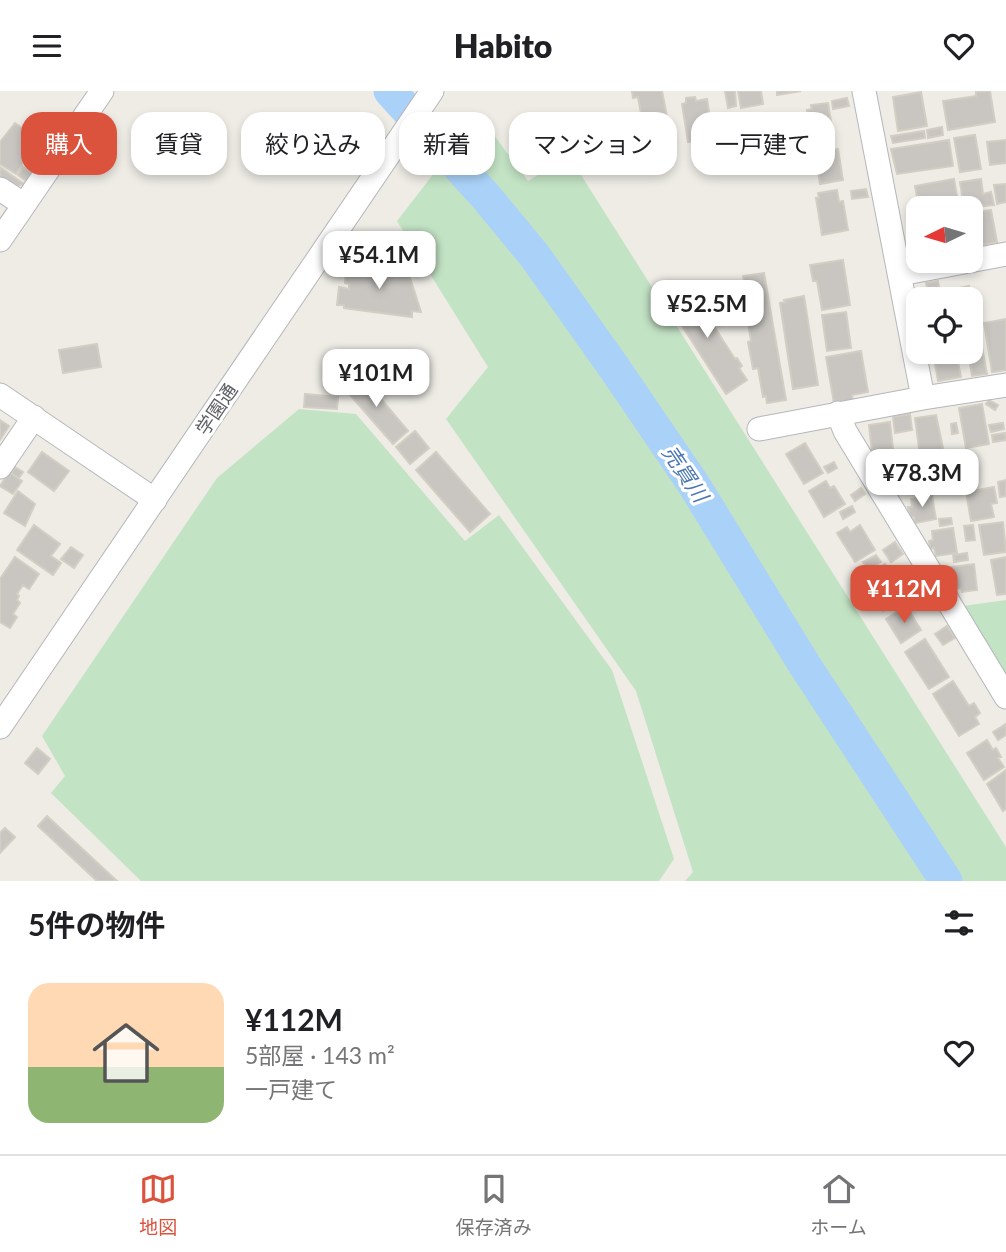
<!DOCTYPE html>
<html lang="ja">
<head>
<meta charset="utf-8">
<style>
	body { margin:0; font-family:Lato,"Noto Sans JP",sans-serif; background:#f6f6f6; color:#202124; height:100vh; display:flex; flex-direction:column; font-size:26px; white-space:nowrap }
	* { box-sizing:border-box; margin:0 }
	p { font-size:23px; color:#757577 }
	.icon { flex:none; width:38px; height:38px; fill:none; stroke:currentColor; stroke-width:2; stroke-linecap:round; stroke-linejoin:round }
	.map { position:relative; height:790px; overflow:hidden }
	.details { display:flex; flex-direction:column; background:#fff; flex:1 }
	.details>* { flex:none }
	.top-card { position:absolute; left:21px; top:21px; width:964px; height:63px; display:flex; gap:14px }
	.needle { width:46px; rotate:265deg }
	.buttons { position:absolute; left:906px; top:105px; display:grid; gap:14px }
	.buttons a { display:grid; place-items:center; width:77px; height:77px; border-radius:14px; background:#fff; box-shadow:0 4px 10px #0003; font-size:35px }
	.price { position:absolute; translate:-50% -60px; padding:0 16px; border-radius:14px; background:#fff; color:#222; font-size:23px; line-height:46px; filter:drop-shadow(0 2px 4px #0008) }
	.price::after { content:''; position:absolute; left:50%; top:42px; width:21px; height:16px; margin-left:-10px; background:inherit; clip-path:polygon(0 0,100% 0,50% 100%) }
	.price.active { background:#dc533d; color:#fff }
	ul { padding:0; list-style:none }
	li { display:flex; align-items:center; gap:21px; height:175px; padding:0 28px }
	li+li { border-top:2px solid #e0e0e0 }
	li span { display:grid; place-items:center; flex:none; width:196px; height:140px; border-radius:21px; color:#555 }
	li>.icon { margin-inline-start:auto }
	span .icon { width:84px; height:84px; fill:#fffc; stroke-width:1 }
	li b { font-size:30px }
	h2 { display:flex; justify-content:space-between; align-items:center; height:84px; padding:0 28px; font-size:30px }
	.pill { padding:0 24px; border-radius:21px; background:#fff; box-shadow:0 4px 10px #0003; font-size:24px; line-height:63px }
	.pill.active { background:#dc533d; color:#fff }
	header { display:flex; justify-content:space-between; align-items:center; height:91px; padding:0 28px; background:#fff; font-size:32px; font-weight:800 }
	.tab-bar { display:flex; justify-content:space-around; align-items:center; height:98px; border-top:2px solid #e0e0e0; background:#fff; font-size:19px; color:#757577 }
	.tab-bar a { display:grid; justify-items:center; gap:4px }
	.tab-bar .active { color:#dc533d }
	.map>svg:first-child { display:block }
</style>
</head>
<body>
<header><svg class="icon" aria-label="menu" viewBox="0 0 24 24"><path d="M4 6h16M4 12h16M4 18h16"/></svg>Habito<svg class="icon" aria-label="heart" viewBox="0 0 24 24"><path d="M12 20l-8-8c-3-5 5-10 8-4 3-6 11-1 8 4z"/></svg></header>
<div class="map">
<svg width="1006" height="790" viewBox="0 0 1006 790">
	<rect width="100%" height="100%" fill="#eeece5"/>
	<path fill="#c3e3c5" d="M479 24 528 90 569 65 1006 756V790H685L693 781 636 600 446 328 488 276 397 130Z
		M299 318 356 323 465 450 499 424 612 579 674 768 659 790H141L51 702 65 685 42 645 217 387Z
		M1006 509V588L963 515Z"/>
	<g fill="none" stroke-linecap="round" stroke-linejoin="round">
		<path stroke="#aad2f8" stroke-width="33" d="M390 0 487 107 534 164 613 275 694 394 804 573 946 790"/>
	</g>
	<path fill="#c9c6c2" stroke="#d2cec3" stroke-width="2" d="M632 0H662L673 57 648 61 638 6 633 7Z
		M725 0H735L736 15 728 17Z
		M738 0H761L763 13 741 17Z
		M777 0H801L777 4Z
		M990 0 995 31 948 39 943 10 976 5V1Z
		M921 1 927 35 898 40 893 6Z
		M695 6 696 10 707 8 713 47 688 51 682 13 686 12V7Z
		M847 7 849 15 833 18 832 10Z
		M828 12 833 43 811 47 807 19 812 18 811 14Z
		M15 32 35 46 23 64 27 66 16 83 0 73V51Z
		M942 36 943 44 928 47 927 39Z
		M924 40 925 47 893 52 891 45Z
		M975 44 981 78 960 81 954 47Z
		M949 49 953 75 897 83 891 58Z
		M1006 49V72L990 74 987 51Z
		M805 52 806 62 785 65 784 55Z
		M838 58 843 89 820 93 815 62Z
		M0 76 24 93 11 97 0 89Z
		M23 76 32 82 26 90 18 84Z
		M954 88 959 116 919 117 915 95Z
		M981 88 983 103 991 101 994 114 964 117 960 91Z
		M1006 93V111L997 113 994 94Z
		M866 98 868 106 852 108 851 100Z
		M837 99 839 111 843 110 848 139 822 144 816 107H819L818 102Z
		M991 119 997 151 975 155 971 122Z
		M919 130V165H916L910 132Z
		M843 169 850 214 822 219 817 190H813L810 174Z
		M367 172 407 177 421 221 412 220V226L344 217V214H337L339 196 349 198V193L345 192 346 177 358 179 359 175 366 176Z
		M764 182 786 309 767 312 766 305 763 306 758 277 753 278 748 251 751 250 746 219 743 220 739 202 746 201 743 185Z
		M938 190 941 208H929L926 192Z
		M688 195 735 268 737 267 742 275 739 277 747 289 726 303 666 210Z
		M969 195 976 228 971 229V208H943L942 204 955 202 954 198Z
		M804 205 818 294 793 298 780 212 785 211 784 209Z
		M846 221 851 257 827 260 822 224Z
		M1006 228V279L992 281 984 232Z
		M97 253 101 276 63 282 59 259Z
		M982 256 987 283 972 285 968 261Z
		M861 260 868 301 852 304 853 309 834 312 826 266Z
		M933 261H956L961 286 938 290Z
		M360 283 408 340 393 353 344 297Z
		M305 303 338 306 337 318 304 316Z
		M989 309 998 314 995 319 986 313Z
		M982 313 989 353 966 357 959 317Z
		M910 323 912 339 895 342 893 326Z
		M936 324 944 362 920 365 915 327Z
		M0 329 9 335 0 349Z
		M890 331 893 358 872 361 869 334Z
		M956 332 958 342 952 343 951 333Z
		M1003 332 1004 338 991 341 989 334Z
		M415 340 429 357 410 373 396 356Z
		M1005 342 1006 349 993 351 992 344Z
		M805 352 823 382 804 393 786 363Z
		M42 361 69 380 54 400 28 381Z
		M436 361 490 423 470 441 416 379Z
		M834 371 837 377 828 382 824 376Z
		M923 371 927 400 903 403 902 394 895 395 894 384H891L889 376Z
		M15 376 23 381 19 387 11 382Z
		M9 381 22 390 13 403 0 395Z
		M1006 389V405L1000 406 998 391Z
		M826 390 830 397 834 395 845 413 824 426 809 400Z
		M994 396 997 412 991 413 994 426 971 430 966 401Z
		M861 397 865 403 855 410 851 404Z
		M18 400 35 413 25 435 4 422Z
		M932 405 936 428 915 432 914 426H910L908 416H912L911 408Z
		M852 415 855 421 843 428 840 421Z
		M951 427 952 433 940 435 939 428Z
		M1003 431 1006 461 984 464 979 434Z
		M34 434 60 453 51 465 61 472 53 484 17 459Z
		M860 434 875 459 855 471 837 442 847 436 850 441Z
		M973 434 975 449 966 450 964 435Z
		M953 437 957 462 936 465 934 457 930 458 929 450 933 449 932 440Z
		M895 451 903 463 891 471 883 459Z
		M71 456 83 464 74 477 61 468Z
		M967 462 968 469 954 471 953 464Z
		M876 464 881 471 868 479 863 471Z
		M15 466 39 483 29 498 23 494 17 503 19 505 17 509 20 512 13 523 17 526 10 537 0 531V488Z
		M1006 466V503L997 504 991 469Z
		M885 473 890 482 886 485 900 510 883 520 863 486Z
		M974 473 977 499 962 501 961 497 954 498 951 476Z
		M925 497 929 504 917 511 913 504Z
		M906 515 921 539 901 552 886 528Z
		M947 535 955 547 943 554 935 543Z
		M925 548 949 586 929 598 905 561Z
		M953 590 969 615 974 612 980 622 975 626 979 633 959 645 933 603Z
		M1006 633V644L998 649 993 641Z
		M987 649 993 659 996 657 1001 666 998 667 1004 676 984 689 967 662Z
		M37 657 50 668 38 683 25 672Z
		M1006 679V718L1003 720 987 693Z
		M47 725 117 790H97L38 735Z
		M5 737 15 746 0 762V742Z"/>
	<g fill="none" stroke-linecap="round" stroke-linejoin="round">
		<g stroke="#b5b6bb" stroke-width="25">
			<path id="minor" d="M864 0 923 307
				M0 98 23 113
				M0 149 102 0
				M900 183 1006 163
				M0 304 155 409
				M838 322 845 340 1006 606
				M759 338 923 307 1006 294
				M0 376 34 326
				M0 636 432 0"/>
		</g>
		<use href="#minor" stroke="#fff" stroke-width="23"/>
	</g>
	<g text-anchor="middle" dominant-baseline="central" stroke-width="6" stroke-linejoin="round" paint-order="stroke">
		<g font-size="19" fill="#5d5f64" stroke="#fff">
			<text transform="translate(216 318) rotate(-56)">学園通</text>
		</g>
		<g font-size="21" font-style="italic" fill="#4b77b2" stroke="#fff">
			<text transform="translate(686 382) rotate(56)">売買川</text>
		</g>
	</g>
</svg>
<div class="buttons">
<a><svg class="needle" viewBox="-14 -14 28 28"><path d="M0-13l5 13h-10z" fill="#e53935"/><path d="M0 13l5-13h-10z" fill="#757577"/></svg></a>
<a><svg class="icon" aria-label="locate" viewBox="0 0 24 24"><circle cx="12" cy="12" r="6"/><path d="M12 2v4M12 18v4M2 12h4M18 12h4"/></svg></a>
</div>
<b class="price" style="left:379px;top:200px">¥54.1M</b>
<b class="price" style="left:707px;top:249px">¥52.5M</b>
<b class="price" style="left:376px;top:318px">¥101M</b>
<b class="price" style="left:922px;top:418px">¥78.3M</b>
<b class="price active" style="left:904px;top:534px">¥112M</b>
<div class="top-card">
<a class="pill active">購入</a>
<a class="pill">賃貸</a>
<a class="pill">絞り込み</a>
<a class="pill">新着</a>
<a class="pill">マンション</a>
<a class="pill">一戸建て</a>
</div>
</div>
<section class="details">
<h2>5件の物件<svg class="icon" aria-label="filters" viewBox="0 0 24 24"><path d="M4 7h16M4 17h16"/><circle cx="9" cy="7" r="2"/><circle cx="15" cy="17" r="2"/></svg></h2>
<ul>
<li><span style="background:linear-gradient(#ffd9b3 60%,#8fb573 0)"><svg class="icon" aria-label="home" viewBox="0 0 24 24"><path d="M3 11l9-7 9 7M6 9v11h12V9"/></svg></span><div><b>¥112M</b><p>5部屋 · 143 m²</p><p>一戸建て</p></div><svg class="icon" aria-label="heart" viewBox="0 0 24 24"><path d="M12 20l-8-8c-3-5 5-10 8-4 3-6 11-1 8 4z"/></svg></li>
</ul>
</section>
<nav class="tab-bar">
<a class="active"><svg class="icon" aria-label="map" viewBox="0 0 24 24"><path d="M3 6l6-2 6 2 6-2v14l-6 2-6-2-6 2zM9 4v14M15 6v14"/></svg>地図</a>
<a><svg class="icon" aria-label="saved" viewBox="0 0 24 24"><path d="M7 4h10v16l-5-4-5 4z"/></svg>保存済み</a>
<a><svg class="icon" aria-label="home" viewBox="0 0 24 24"><path d="M3 11l9-7 9 7M6 9v11h12V9"/></svg>ホーム</a>
</nav>
</body>
</html>
